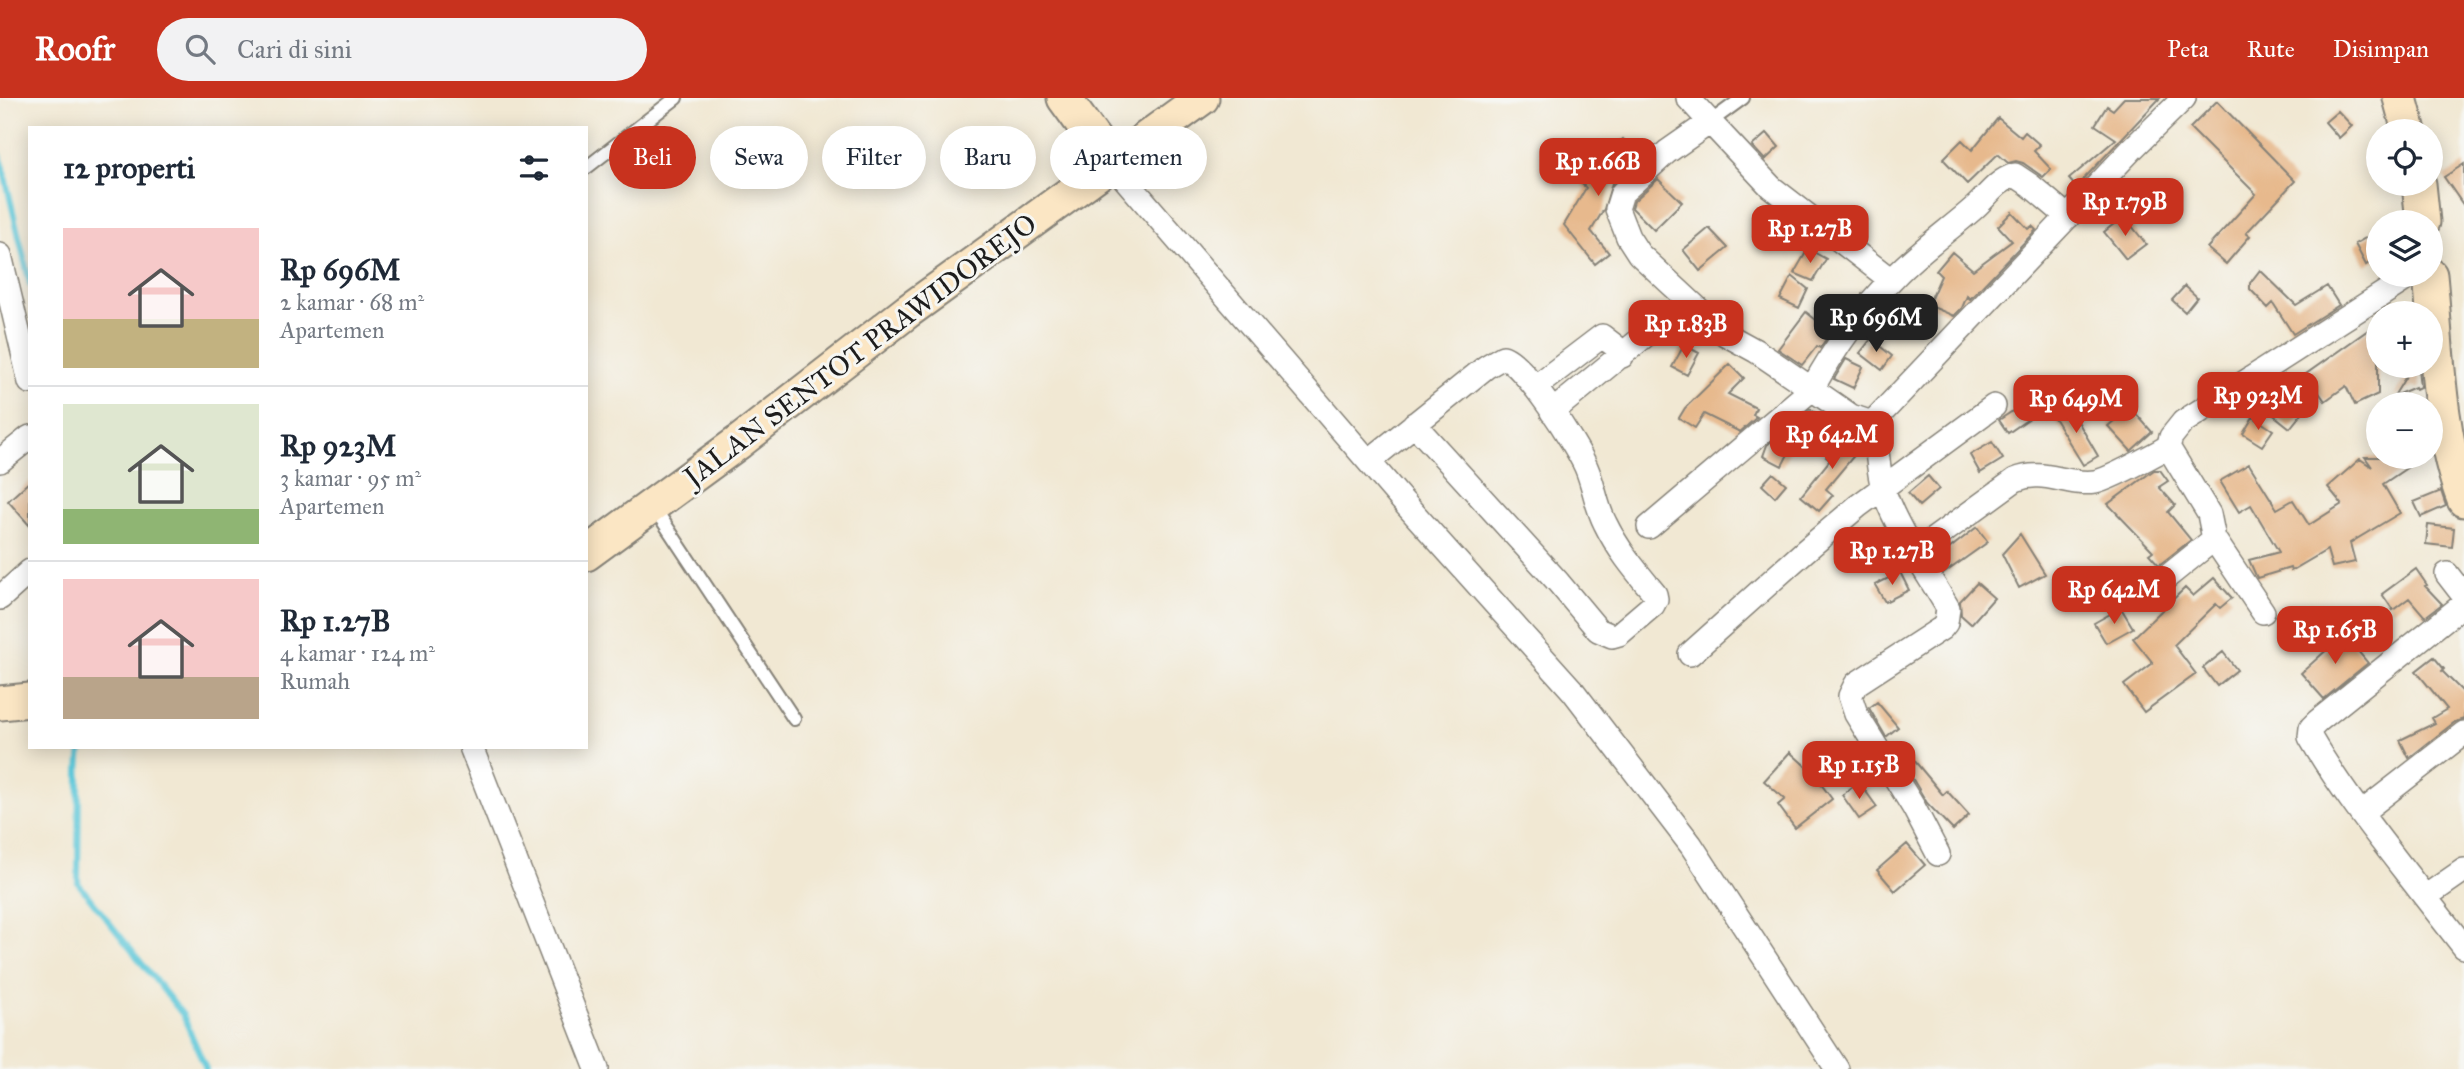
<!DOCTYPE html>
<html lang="id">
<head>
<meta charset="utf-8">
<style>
	body { margin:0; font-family:"IM FELL Great Primer",serif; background:#f2f2f3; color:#1f2937; height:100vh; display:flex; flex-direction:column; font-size:26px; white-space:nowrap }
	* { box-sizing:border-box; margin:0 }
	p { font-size:23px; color:#747a83 }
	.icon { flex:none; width:38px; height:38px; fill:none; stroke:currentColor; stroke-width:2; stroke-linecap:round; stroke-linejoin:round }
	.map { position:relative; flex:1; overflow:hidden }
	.sheet { position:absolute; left:28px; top:28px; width:560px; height:623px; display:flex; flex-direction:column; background:#fff; border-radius:0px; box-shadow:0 4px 18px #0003 }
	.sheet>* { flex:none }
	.guide { position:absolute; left:609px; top:28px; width:665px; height:63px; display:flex; gap:14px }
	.fabs { position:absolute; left:2366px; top:21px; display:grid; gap:14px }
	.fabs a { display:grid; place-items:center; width:77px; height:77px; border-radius:50%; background:#fff; box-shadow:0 4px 18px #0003; font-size:35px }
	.price { position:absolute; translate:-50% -60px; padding:0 16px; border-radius:14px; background:#c8321e; color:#fff; font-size:23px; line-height:46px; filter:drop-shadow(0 2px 4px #0008) }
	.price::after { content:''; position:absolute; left:50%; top:42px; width:21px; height:16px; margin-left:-10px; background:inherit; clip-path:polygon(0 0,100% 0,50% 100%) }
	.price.current { background:#222; color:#fff }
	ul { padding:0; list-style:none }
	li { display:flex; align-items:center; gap:21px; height:175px; padding:0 35px }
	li+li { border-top:2px solid #e0e1e3 }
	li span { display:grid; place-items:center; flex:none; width:196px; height:140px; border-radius:0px; color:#555 }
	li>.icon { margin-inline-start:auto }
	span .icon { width:84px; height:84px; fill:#fffc; stroke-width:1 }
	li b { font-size:30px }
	h2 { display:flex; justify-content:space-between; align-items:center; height:84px; padding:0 35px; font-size:30px }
	.tag { padding:0 24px; border-radius:32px; background:#fff; box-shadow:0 4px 18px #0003; font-size:24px; line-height:63px }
	.tag.current { background:#c8321e; color:#fff }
	header { display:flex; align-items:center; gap:42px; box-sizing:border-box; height:98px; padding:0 35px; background:#c8321e; color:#fff }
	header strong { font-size:33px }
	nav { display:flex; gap:38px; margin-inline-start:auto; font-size:24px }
	.search { width:490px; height:63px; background:#f2f2f3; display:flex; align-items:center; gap:18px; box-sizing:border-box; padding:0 24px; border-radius:38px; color:#747a83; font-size:26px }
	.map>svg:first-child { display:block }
</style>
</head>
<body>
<header>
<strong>Roofr</strong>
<div class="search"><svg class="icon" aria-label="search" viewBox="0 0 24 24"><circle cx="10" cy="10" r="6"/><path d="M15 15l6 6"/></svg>Cari di sini</div>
<nav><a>Peta</a><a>Rute</a><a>Disimpan</a></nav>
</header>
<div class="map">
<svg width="2464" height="971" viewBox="0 0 2464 971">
	<rect width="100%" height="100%" fill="#f6f6f2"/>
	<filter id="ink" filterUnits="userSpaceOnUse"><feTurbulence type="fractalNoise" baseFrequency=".0143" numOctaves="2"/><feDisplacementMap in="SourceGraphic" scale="14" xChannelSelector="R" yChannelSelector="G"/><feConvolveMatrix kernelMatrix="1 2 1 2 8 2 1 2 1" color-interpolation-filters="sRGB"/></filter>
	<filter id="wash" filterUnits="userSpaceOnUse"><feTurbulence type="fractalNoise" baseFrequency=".00686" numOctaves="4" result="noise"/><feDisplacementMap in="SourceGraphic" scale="28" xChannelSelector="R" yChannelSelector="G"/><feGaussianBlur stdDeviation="1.57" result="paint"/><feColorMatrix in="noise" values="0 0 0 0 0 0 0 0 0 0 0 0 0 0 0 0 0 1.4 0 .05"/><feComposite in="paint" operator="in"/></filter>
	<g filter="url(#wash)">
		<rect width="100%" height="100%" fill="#f1e8d3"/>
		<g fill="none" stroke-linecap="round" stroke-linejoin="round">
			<path stroke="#5ec8d9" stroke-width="6" d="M0 57 30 186
				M81 649 79 673 78 785 183 917 206 971"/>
		</g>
		<g id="blocks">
			<path fill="#e7b98d" d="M2124 0H2160L2076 89 2069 81 2116 41 2095 27 2107 8 2113 12Z
				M2217 3 2295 83 2246 135 2250 138 2226 166 2207 150 2256 96 2190 30Z
				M2338 13 2352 28 2339 40 2325 24Z
				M1998 20 2021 39 2025 34 2040 47 2034 53 2051 71 2043 79 2023 65 2016 63 2008 65 1998 56 1967 86 1943 61 1962 42 1972 52Z
				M1767 35 1779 49 1765 62 1752 48Z
				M1623 41 1641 59 1612 85 1604 111 1591 133 1609 155 1595 166 1564 127 1586 90 1578 82Z
				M2464 66V108L2444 79Z
				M1658 81 1682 104 1654 132 1632 110 1634 103Z
				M2012 114 2028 131 2032 128 2036 132 1970 201 1967 198 1962 210 1954 218 1928 207 1941 178 1936 173 1952 154 1973 172 2012 143 1998 128Z
				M2124 118 2146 146 2126 161 2104 134Z
				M1709 130 1728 150 1700 173 1683 152Z
				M2378 133V160L2366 167 2355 146Z
				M1808 151 1826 161 1813 183 1794 175Z
				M2260 172 2296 207 2327 188 2339 207 2293 236 2273 205 2268 210 2250 191V185Z
				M1792 178 1808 191 1799 210 1780 201Z
				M2185 188 2197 199 2185 214 2172 202Z
				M1890 203 1918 216 1911 231 1883 217Z
				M1806 214 1831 234 1820 250 1817 248 1802 267 1778 251Z
				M2378 225V296L2355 307 2346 288 2325 303 2306 276Z
				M1871 241 1892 258 1882 272 1860 255Z
				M1684 247 1699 255 1687 277 1672 269Z
				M1846 261 1863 269 1853 290 1834 281Z
				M1730 266 1744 280 1728 296 1756 310 1753 317 1757 319 1740 334 1704 316 1695 330 1679 320 1685 310Z
				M2418 270 2420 289 2416 291 2415 289 2394 298 2408 275Z
				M2282 299 2302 315 2290 330 2270 314Z
				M2028 303 2037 315 2008 335 1999 322Z
				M2069 308 2098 358 2083 367 2053 318Z
				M2130 309 2152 334 2131 353 2108 328Z
				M1810 311 1821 319 1810 335 1802 329 1782 368 1763 358 1767 347Z
				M2253 319 2273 332 2262 348 2243 336Z
				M1854 334 1860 336 1862 348 1826 391 1833 397 1819 413 1801 398 1830 362 1826 359 1840 342 1844 345Z
				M1992 344 2003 361 1980 375 1970 357Z
				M2365 359H2423L2383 386 2400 415 2350 445 2355 464 2332 469 2327 452 2291 473 2290 470 2257 480 2249 462 2279 454 2251 407 2239 414 2220 383 2249 366 2277 411 2293 402 2309 427 2342 406 2328 389 2360 361 2372 369Z
				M2154 372H2160L2168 383 2159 389 2175 407 2168 414 2191 442 2159 467 2149 456 2153 453 2108 406Z
				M1773 375 1786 386 1775 399 1762 387Z
				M1928 378 1939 391 1919 408 1908 395Z
				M30 383V428L8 403Z
				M2441 393 2446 408 2421 419 2414 404Z
				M2428 427 2454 430 2452 449 2426 446Z
				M1977 429 1988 444 1943 476 1935 462Z
				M1870 434 1877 448 1851 460 1844 445Z
				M2020 436 2045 476 2019 490 2002 456Z
				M2416 471 2427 487 2425 488 2442 506 2425 519 2409 500 2393 512 2382 496Z
				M1900 474 1909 492 1885 504 1875 487Z
				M2214 480 2232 500 2220 510 2216 506 2174 547 2196 576 2144 614 2124 587 2153 565 2133 540 2185 490 2193 498Z
				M1977 485 1994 500 1971 526 1961 517 1960 503Z
				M2121 510 2133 530 2106 545 2094 525Z
				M2342 534 2368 565 2324 601 2301 575 2331 548 2329 545Z
				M2223 554 2237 572 2217 588 2203 570Z
				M2434 559 2444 571 2442 573 2464 595V621L2455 624 2409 660 2400 642 2435 625 2432 620 2447 611 2416 573Z
				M1877 604 1898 629 1886 639 1869 610Z
				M1790 654 1812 674 1832 701 1795 730 1778 707 1785 701 1764 683Z
				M1913 661 1943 697 1947 693 1969 717 1953 732 1927 705 1905 668Z
				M1859 684 1877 709 1859 721 1842 697Z
				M1907 746 1925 767 1895 793 1877 772Z"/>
		</g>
	</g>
	<g filter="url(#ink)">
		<use href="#blocks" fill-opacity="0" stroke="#868278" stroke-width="2"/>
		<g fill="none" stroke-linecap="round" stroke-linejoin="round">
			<g stroke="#868278" stroke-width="16">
				<path id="lane" d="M1710 24 1743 0
					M586 70 676 0
					M653 408 794 621"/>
			</g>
			<g stroke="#868278" stroke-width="26">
				<path id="street" d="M1710 24 1771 89 1891 182
					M1112 66 1400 400 1573 593 1691 747 1837 971
					M0 157 30 284
					M1535 289 1602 238 1615 248 1622 258
					M1552 314 1653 231
					M1872 325 1851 318 1812 291C1834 251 1863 210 1895 178 1919 153 1948 133 1973 111 1987 99 1996 83 2015 77L2030 87 2068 119
					M0 363 30 339
					M1369 363 1486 269 1503 259C1523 263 1577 348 1586 369 1594 387 1596 408 1605 425 1618 452 1636 473 1655 496L1656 501 1653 507 1619 536 1612 538 1598 532 1558 484 1414 326
					M1649 429 1812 291 1756 253 1725 236 1639 156 1628 139 1617 111 1622 95 1667 54 1710 24 1688 0
					M2214 441 2263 514
					M1916 454 2015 382C2044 370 2065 388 2095 384 2109 382 2153 357 2168 349
					M2447 476 2464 498
					M2157 487 2214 441 2209 416 2168 349 2171 339 2183 324 2412 177
					M0 500 30 473
					M2464 506 2318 623 2311 630 2310 639C2343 696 2385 747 2425 799L2464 772
					M1690 556 1805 453 1858 408 1994 308
					M471 649 597 971
					M2361 715 2464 635
					M1938 756 1914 710 1856 616 1850 598 1856 586 1942 530 1946 525 1948 510C1928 476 1893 426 1883 390 1877 369 1878 347 1872 325L2132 51 2184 0
					M2425 799 2464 849"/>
			</g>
			<g stroke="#868278" stroke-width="37">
				<path id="secondary" d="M1064 0 1112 66
					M2400 0 2409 33
					M2419 86 2423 124
					M2430 177C2437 248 2438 335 2464 402
					M586 456 739 344 908 213 1202 0
					M0 605 30 602"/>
			</g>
			<use href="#lane" stroke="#fff" stroke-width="12"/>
			<use href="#street" stroke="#fff" stroke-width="23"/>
			<use href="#secondary" stroke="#fbe6c4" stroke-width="33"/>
		</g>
	</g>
	<g text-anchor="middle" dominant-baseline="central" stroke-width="6" stroke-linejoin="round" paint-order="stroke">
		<g font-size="28" fill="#1c1c1c" stroke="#f6f6f2">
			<text transform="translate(860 252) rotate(-37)">JALAN SENTOT PRAWIDOREJO</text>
		</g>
	</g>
</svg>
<div class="fabs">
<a><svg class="icon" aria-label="locate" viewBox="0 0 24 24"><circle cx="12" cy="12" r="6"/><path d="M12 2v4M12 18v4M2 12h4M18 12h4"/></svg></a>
<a><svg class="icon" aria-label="layers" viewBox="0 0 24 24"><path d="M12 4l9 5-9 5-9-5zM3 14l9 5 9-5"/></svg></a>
<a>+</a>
<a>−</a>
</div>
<b class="price" style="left:1598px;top:100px">Rp 1.66B</b>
<b class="price" style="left:2125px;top:140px">Rp 1.79B</b>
<b class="price" style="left:1810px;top:167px">Rp 1.27B</b>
<b class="price current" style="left:1876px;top:256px">Rp 696M</b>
<b class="price" style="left:1686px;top:262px">Rp 1.83B</b>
<b class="price" style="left:2258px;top:334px">Rp 923M</b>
<b class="price" style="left:2076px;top:337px">Rp 649M</b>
<b class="price" style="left:1832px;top:373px">Rp 642M</b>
<b class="price" style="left:1892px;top:489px">Rp 1.27B</b>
<b class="price" style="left:2114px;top:528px">Rp 642M</b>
<b class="price" style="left:2335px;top:568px">Rp 1.65B</b>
<b class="price" style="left:1859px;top:703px">Rp 1.15B</b>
<div class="guide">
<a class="tag current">Beli</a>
<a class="tag">Sewa</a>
<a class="tag">Filter</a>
<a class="tag">Baru</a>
<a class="tag">Apartemen</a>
</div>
<section class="sheet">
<h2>12 properti<svg class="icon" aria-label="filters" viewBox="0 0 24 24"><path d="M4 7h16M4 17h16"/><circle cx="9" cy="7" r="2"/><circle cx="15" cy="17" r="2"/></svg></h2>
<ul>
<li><span style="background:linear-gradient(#f6c9c9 65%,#c2b280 0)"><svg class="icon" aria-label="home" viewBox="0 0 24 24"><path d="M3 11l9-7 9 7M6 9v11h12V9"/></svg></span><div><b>Rp 696M</b><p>2 kamar · 68 m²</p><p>Apartemen</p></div></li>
<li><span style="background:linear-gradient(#dfe7d0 75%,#8fb573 0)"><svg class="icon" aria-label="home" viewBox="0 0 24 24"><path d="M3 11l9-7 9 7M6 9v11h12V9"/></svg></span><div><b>Rp 923M</b><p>3 kamar · 95 m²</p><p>Apartemen</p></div></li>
<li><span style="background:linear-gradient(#f6c9c9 70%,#b9a48a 0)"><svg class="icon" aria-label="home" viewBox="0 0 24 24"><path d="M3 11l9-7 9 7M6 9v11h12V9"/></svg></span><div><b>Rp 1.27B</b><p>4 kamar · 124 m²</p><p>Rumah</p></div></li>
</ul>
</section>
</div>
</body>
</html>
